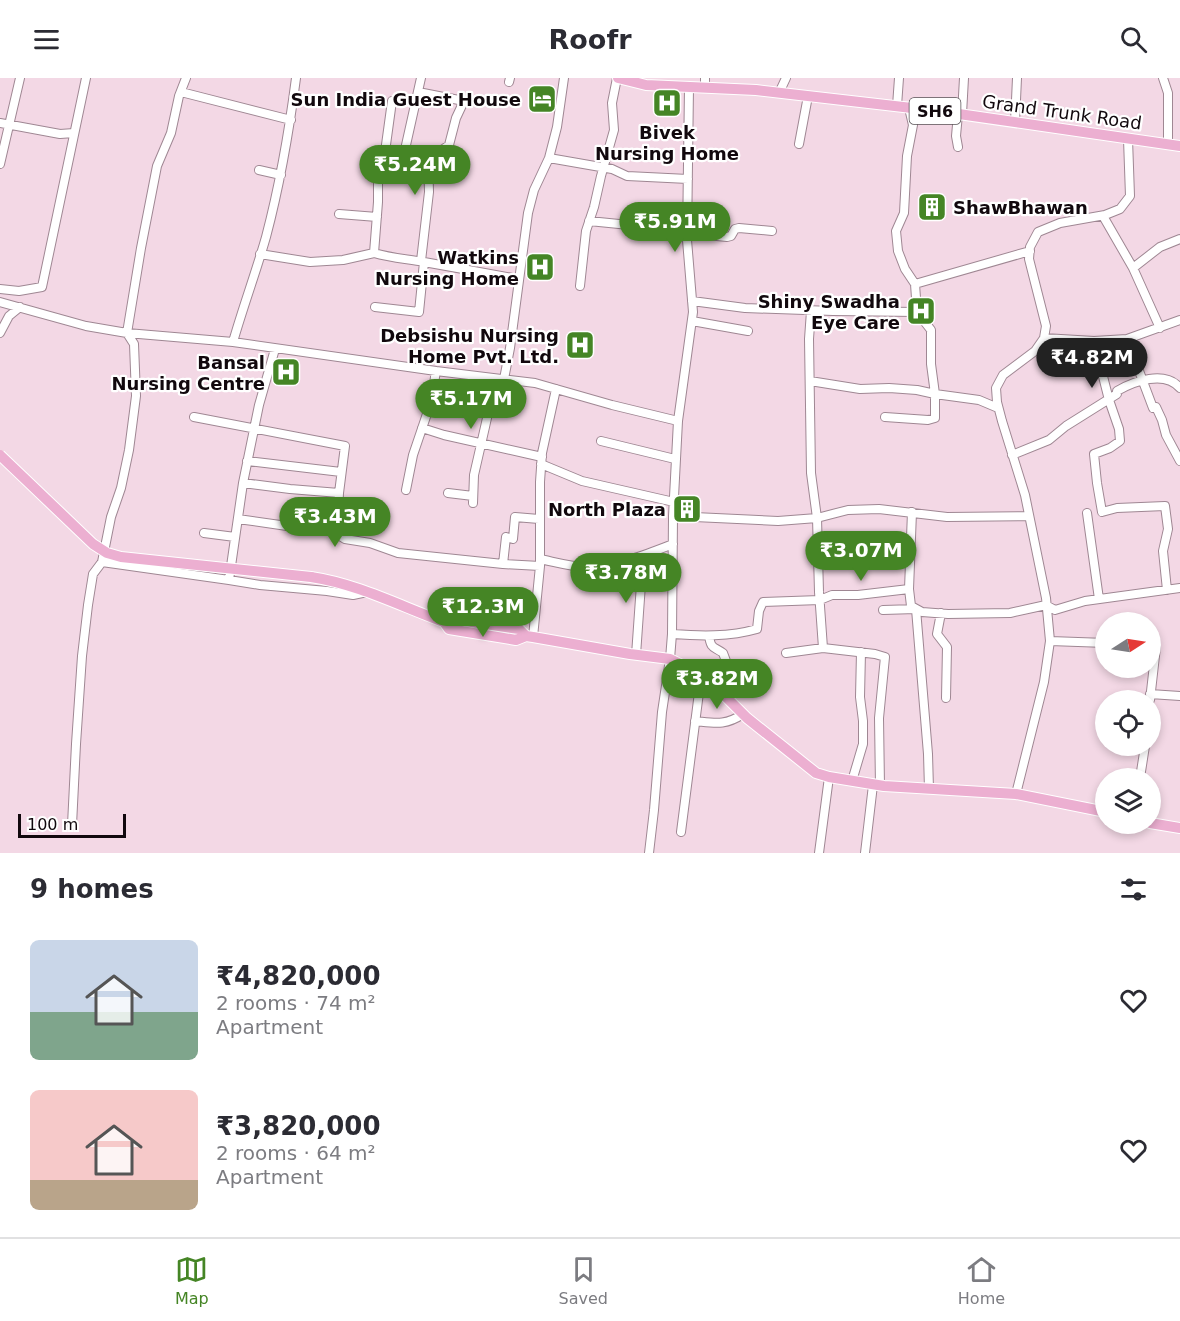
<!DOCTYPE html>
<html lang="en">
<head>
<meta charset="utf-8">
<style>
	body { margin:0; font-family:"DejaVu Sans",sans-serif; background:#f7f7f7; color:#2b2b33; height:100vh; display:flex; flex-direction:column; font-size:22px; white-space:nowrap }
	* { box-sizing:border-box; margin:0 }
	p { font-size:20px; color:#7c7c81 }
	.icon { flex:none; width:33px; height:33px; fill:none; stroke:currentColor; stroke-width:2; stroke-linecap:round; stroke-linejoin:round }
	.map { position:relative; height:775px; overflow:hidden }
	.details { display:flex; flex-direction:column; background:#fff; flex:1 }
	.details>* { flex:none }
	.needle { width:39px; rotate:78deg }
	.tools { position:absolute; left:1095px; top:534px; display:grid; gap:12px }
	.tools a { display:grid; place-items:center; width:66px; height:66px; border-radius:50%; background:#fff; box-shadow:0 3px 9px #0003; font-size:30px }
	.scale { position:absolute; left:18px; bottom:15px; width:108px; box-sizing:border-box; padding-left:6px; border:3px solid #11080d; border-top:0; font-size:16px; line-height:21px; white-space:nowrap; color:#11080d; -webkit-text-stroke:4px #fff; paint-order:stroke }
	.price { position:absolute; translate:-50% -51px; padding:0 14px; border-radius:21px; background:#458525; color:#fff; font-size:20px; line-height:39px; filter:drop-shadow(0 2px 3px #0008) }
	.price::after { content:''; position:absolute; left:50%; top:36px; width:18px; height:14px; margin-left:-9px; background:inherit; clip-path:polygon(0 0,100% 0,50% 100%) }
	.price.selected { background:#222; color:#fff }
	ul { padding:0; list-style:none }
	li { display:flex; align-items:center; gap:18px; height:150px; padding:0 30px }
	li span { display:grid; place-items:center; flex:none; width:168px; height:120px; border-radius:9px; color:#555 }
	li>.icon { margin-inline-start:auto }
	span .icon { width:72px; height:72px; fill:#fffc; stroke-width:1 }
	li b { font-size:26px }
	h2 { display:flex; justify-content:space-between; align-items:center; height:72px; padding:0 30px; font-size:26px }
	header { display:flex; justify-content:space-between; align-items:center; height:78px; padding:0 30px; background:#fff; font-size:27px; font-weight:700 }
	.tabs { display:flex; justify-content:space-around; align-items:center; height:84px; border-top:2px solid #e1e1e2; background:#fff; font-size:16px; color:#7c7c81 }
	.tabs a { display:grid; justify-items:center; gap:3px }
	.tabs .selected { color:#458525 }
	.map>svg:first-child { display:block }
</style>
</head>
<body>
<header><svg class="icon" aria-label="menu" viewBox="0 0 24 24"><path d="M4 6h16M4 12h16M4 18h16"/></svg>Roofr<svg class="icon" aria-label="search" viewBox="0 0 24 24"><circle cx="10" cy="10" r="6"/><path d="M15 15l6 6"/></svg></header>
<div class="map">
<svg width="1180" height="775" viewBox="0 0 1180 775">
	<rect width="100%" height="100%" fill="#f3d8e5"/>
	<g fill="none" stroke-linecap="round" stroke-linejoin="round">
		<g stroke="#9f8793" stroke-width="10">
			<path id="minor" d="M1163 0 1168 15V66
				M509 4 510 0
				M705 10V0
				M181 14 291 42
				M418 14 464 23 456 40 449 67 436 76 428 79
				M779 15 786 0
				M897 28 899 0
				M909 30 913 47 907 78 904 135 896 153 898 173 905 191 915 206
				M958 36 956 58 958 69
				M962 36 964 0
				M1015 44 1017 0
				M0 45 60 56 74 55
				M799 66 808 18
				M385 74 392 23
				M404 76 421 0
				M549 80 612 91 627 98 688 101
				M0 86 20 0
				M259 92 281 97
				M339 136 377 139
				M1103 138 1133 190 1160 250
				M589 143 639 148H687
				M687 155 727 159 731 158 735 151 739 150 772 153
				M260 176 310 184 343 182 374 175
				M421 183 429 114 428 79 381 73 378 92V124L374 175C391 180 408 181 424 184L518 201
				M1133 190 1160 169 1180 161
				M580 208 586 153 594 129 601 98 614 52 612 25 617 0
				M0 211 19 213 42 209 86 0
				M692 223 745 230 833 233 917 234
				M0 224 86 248 127 255 233 264 436 293 535 305 612 327 678 343
				M375 229 419 234 424 184
				M811 233 809 261 811 395 817 440 819 514 823 570
				M692 243 748 253
				M0 255 9 238 20 229
				M1044 260 1094 263 1127 261 1180 242
				M1127 261 1153 330 1156 329 1162 342 1166 357 1180 383
				M1094 263 1109 322 1119 351 1120 363 1110 370 1094 376 1097 405 1102 434 1117 430 1165 428 1168 451 1163 473 1167 512
				M233 264C243 229 256 194 266 159 280 106 289 54 296 0
				M275 271 259 327 243 405 229 502 260 507 327 513 353 517 367 514
				M810 303 860 311 889 310 917 312 935 316V340L928 342 885 339
				M998 330 979 322 935 316 931 286V252L917 234 915 206 1030 173
				M194 339 345 368 339 415 290 411 243 405
				M422 350 444 357 542 379
				M601 363 675 381
				M1012 377 1049 362 1066 348 1117 316V313C1134 303 1165 292 1180 310
				M247 383 341 394
				M541 386 582 403 674 424
				M406 412 413 377 431 324 436 293
				M339 415 337 456 345 461 370 465 398 475 503 486 540 488
				M448 415 473 418
				M473 425 474 397 485 349 489 331 504 301 510 270 528 135 534 112 549 80 557 49 564 0
				M912 434 909 511 911 528 922 534 948 536 1010 535 1046 527 1055 532 1085 523 1180 510
				M1087 435 1099 521
				M673 438 778 443 817 440 848 432 879 431 947 439 1029 438
				M238 441 287 448
				M204 455 235 459
				M540 481C555 484 572 489 587 489 618 488 644 477 673 466
				M102 484 229 502
				M503 486 506 459 513 461 515 439 539 441
				M883 532 916 531 928 676 929 711
				M941 535 937 556 947 569 946 620
				M672 556C700 558 729 559 757 551L759 533 763 524 820 522 832 517H858L909 511
				M709 558C711 571 713 568 723 575L726 583 714 609
				M533 559 540 488V404L542 375 556 311
				M1050 563 1106 565
				M786 575 823 570 875 576 885 579 879 640 880 708
				M636 577 643 478
				M1150 616 1180 618
				M1150 622 1156 569 1150 568
				M695 643C715 645 725 648 743 636
				M1140 700 1145 668
				M852 703 863 666V643L860 619 861 574
				M1016 716 1044 604 1050 563 1046 520 1025 417 1002 343 997 324 996 310 1003 297 1035 273 1044 260 1046 248 1029 181 1030 169 1038 154 1060 145 1105 137 1120 131 1130 118 1128 61
				M72 747 76 666 82 578 88 527 93 496 102 484 111 439 121 410 129 372 136 318 134 266 127 255 141 170 157 88 171 55 179 18 186 0
				M681 754 701 599
				M649 775 654 732 662 634 670 581 672 556 673 438 678 343 693 234 687 162 689 9
				M819 775 829 699
				M865 775 873 707"/>
		</g>
		<g stroke="#fff" stroke-width="12">
			<path id="major" d="M618 0 646 7 756 12 938 33 1180 68
				M311 499C358 506 400 528 444 544L449 551 516 562 526 558 533 559 630 576 670 581 686 589 719 612 747 640 816 695 829 699 884 708 1016 716 1106 734
				M444 544 452 541 519 551 526 558
				M1150 745 1180 750"/>
		</g>
		<use href="#minor" stroke="#fff" stroke-width="8"/>
		<use href="#major" stroke="#ecafd1" stroke-width="10"/>
		<g stroke="#fff" stroke-width="12" stroke-linecap="butt">
			<path id="major-bridge" d="M0 377 93 466 107 475 121 479 311 499"/>
		</g>
		<use href="#major-bridge" stroke="#ecafd1" stroke-width="10"/>
	</g>
	<defs>
		<g id="hotel-square" transform="scale(1.5)"><rect x="-9" y="-9" width="18" height="18" rx="4" fill="#458525" stroke="#fff"/><path d="M-6-4.5h1.5V1H6V5H4.5V3h-9V5H-6ZM-4 0a1.8 1.8 0 1 1 3.6 0ZM.5 0V-2.5h3Q6-2.5 6 0Z" fill="#fff"/></g>
		<g id="hospital-square" transform="scale(1.5)"><rect x="-9" y="-9" width="18" height="18" rx="4" fill="#458525" stroke="#fff"/><path d="M-5-5h3v3.5h4V-5h3V5h-3V1.5h-4V5h-3Z" fill="#fff"/></g>
		<g id="building-square" transform="scale(1.5)"><rect x="-9" y="-9" width="18" height="18" rx="4" fill="#458525" stroke="#fff"/><path d="M-4-6H4V6H1V3H-1V6H-4ZM-2.5-4.3h1.7v1.8h-1.7ZM.8-4.3h1.7v1.8H.8ZM-2.5-1h1.7V.8h-1.7ZM.8-1h1.7V.8H.8Z" fill="#fff"/></g>
	</defs>
	<g fill-rule="evenodd">
		<use href="#hotel-square" x="542" y="21"/>
		<use href="#hospital-square" x="667" y="25"/>
		<use href="#building-square" x="932" y="129"/>
		<use href="#hospital-square" x="540" y="189"/>
		<use href="#hospital-square" x="921" y="233"/>
		<use href="#hospital-square" x="580" y="267"/>
		<use href="#hospital-square" x="286" y="294"/>
		<use href="#building-square" x="687" y="431"/>
	</g>
	<g text-anchor="middle" dominant-baseline="central" stroke-width="4.5" stroke-linejoin="round" paint-order="stroke">
		<rect fill="#fff" stroke="#585256" stroke-width="1.5" x="909.5" y="20" width="51" height="26" rx="4.5"/>
		<g font-size="16" font-weight="bold" fill="#11080d">
			<text x="935" y="33">SH6</text>
		</g>
		<g font-size="18" font-weight="bold" fill="#11080d" stroke="#fff" text-anchor="end">
			<text x="521" y="21">Sun India Guest House</text>
			<text x="667" y="54" text-anchor="middle">Bivek<tspan x="667" dy="21">Nursing Home</tspan></text>
			<text x="953" y="129" text-anchor="start">ShawBhawan</text>
			<text x="519" y="179">Watkins<tspan x="519" dy="21">Nursing Home</tspan></text>
			<text x="900" y="223">Shiny Swadha<tspan x="900" dy="21">Eye Care</tspan></text>
			<text x="559" y="257">Debsishu Nursing<tspan x="559" dy="21">Home Pvt. Ltd.</tspan></text>
			<text x="265" y="284">Bansal<tspan x="265" dy="21">Nursing Centre</tspan></text>
			<text x="666" y="431">North Plaza</text>
		</g>
		<g font-size="18" fill="#11080d" stroke="#fff">
			<text transform="translate(1062 34) rotate(8)">Grand Trunk Road</text>
		</g>
	</g>
</svg>
<div class="tools">
<a><svg class="needle" viewBox="-14 -14 28 28"><path d="M0-13l5 13h-10z" fill="#e53935"/><path d="M0 13l5-13h-10z" fill="#7c7c81"/></svg></a>
<a><svg class="icon" aria-label="locate" viewBox="0 0 24 24"><circle cx="12" cy="12" r="6"/><path d="M12 2v4M12 18v4M2 12h4M18 12h4"/></svg></a>
<a><svg class="icon" aria-label="layers" viewBox="0 0 24 24"><path d="M12 4l9 5-9 5-9-5zM3 14l9 5 9-5"/></svg></a>
</div>
<div class="scale">100 m</div>
<b class="price" style="left:415px;top:118px">₹5.24M</b>
<b class="price" style="left:675px;top:175px">₹5.91M</b>
<b class="price selected" style="left:1092px;top:311px">₹4.82M</b>
<b class="price" style="left:471px;top:352px">₹5.17M</b>
<b class="price" style="left:335px;top:470px">₹3.43M</b>
<b class="price" style="left:861px;top:504px">₹3.07M</b>
<b class="price" style="left:626px;top:526px">₹3.78M</b>
<b class="price" style="left:483px;top:560px">₹12.3M</b>
<b class="price" style="left:717px;top:632px">₹3.82M</b>
</div>
<section class="details">
<h2>9 homes<svg class="icon" aria-label="filters" viewBox="0 0 24 24"><path d="M4 7h16M4 17h16"/><circle cx="9" cy="7" r="2"/><circle cx="15" cy="17" r="2"/></svg></h2>
<ul>
<li><span style="background:linear-gradient(#c9d6e8 60%,#7fa58c 0)"><svg class="icon" aria-label="home" viewBox="0 0 24 24"><path d="M3 11l9-7 9 7M6 9v11h12V9"/></svg></span><div><b>₹4,820,000</b><p>2 rooms · 74 m²</p><p>Apartment</p></div><svg class="icon" aria-label="heart" viewBox="0 0 24 24"><path d="M12 20l-8-8c-3-5 5-10 8-4 3-6 11-1 8 4z"/></svg></li>
<li><span style="background:linear-gradient(#f6c9c9 75%,#b9a48a 0)"><svg class="icon" aria-label="home" viewBox="0 0 24 24"><path d="M3 11l9-7 9 7M6 9v11h12V9"/></svg></span><div><b>₹3,820,000</b><p>2 rooms · 64 m²</p><p>Apartment</p></div><svg class="icon" aria-label="heart" viewBox="0 0 24 24"><path d="M12 20l-8-8c-3-5 5-10 8-4 3-6 11-1 8 4z"/></svg></li>
</ul>
</section>
<nav class="tabs">
<a class="selected"><svg class="icon" aria-label="map" viewBox="0 0 24 24"><path d="M3 6l6-2 6 2 6-2v14l-6 2-6-2-6 2zM9 4v14M15 6v14"/></svg>Map</a>
<a><svg class="icon" aria-label="saved" viewBox="0 0 24 24"><path d="M7 4h10v16l-5-4-5 4z"/></svg>Saved</a>
<a><svg class="icon" aria-label="home" viewBox="0 0 24 24"><path d="M3 11l9-7 9 7M6 9v11h12V9"/></svg>Home</a>
</nav>
</body>
</html>
